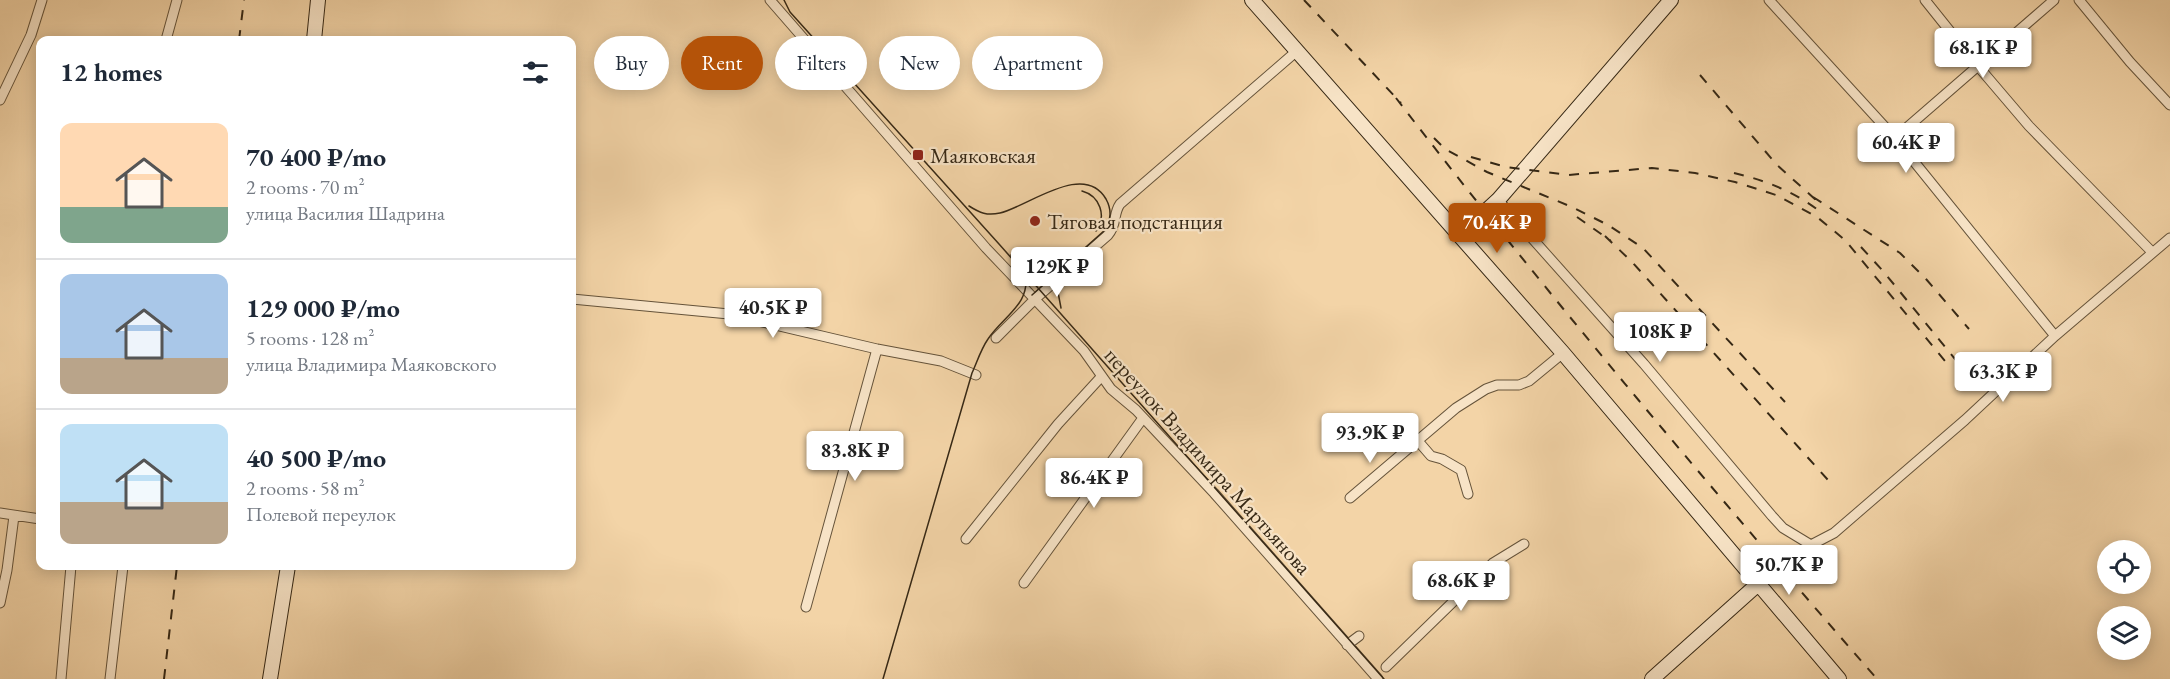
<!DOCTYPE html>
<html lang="en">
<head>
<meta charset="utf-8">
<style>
	body { margin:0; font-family:"EB Garamond",serif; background:#f6f6f7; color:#1f2937; height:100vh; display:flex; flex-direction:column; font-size:22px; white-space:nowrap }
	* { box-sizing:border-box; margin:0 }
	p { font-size:20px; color:#747a83 }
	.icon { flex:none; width:33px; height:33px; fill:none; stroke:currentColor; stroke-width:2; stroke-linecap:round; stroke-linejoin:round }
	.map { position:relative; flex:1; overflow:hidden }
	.details { position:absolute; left:36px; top:36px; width:540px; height:534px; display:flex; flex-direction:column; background:#fff; border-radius:12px; box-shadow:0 3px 15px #0003 }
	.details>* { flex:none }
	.hud { position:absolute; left:594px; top:36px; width:570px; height:54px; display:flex; gap:12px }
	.buttons { position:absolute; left:2097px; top:540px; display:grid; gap:12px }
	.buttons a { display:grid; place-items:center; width:54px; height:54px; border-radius:50%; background:#fff; box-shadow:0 3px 15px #0003; font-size:30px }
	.price { position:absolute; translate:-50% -51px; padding:0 14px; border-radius:6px; background:#fff; color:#222; font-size:20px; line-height:39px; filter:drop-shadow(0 2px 3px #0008) }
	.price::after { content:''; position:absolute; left:50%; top:36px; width:18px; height:14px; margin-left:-9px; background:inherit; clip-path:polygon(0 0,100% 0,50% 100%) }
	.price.selected { background:#b45309; color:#fff }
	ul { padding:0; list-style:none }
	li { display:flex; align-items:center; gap:18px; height:150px; padding:0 24px }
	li+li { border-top:2px solid #e0e1e3 }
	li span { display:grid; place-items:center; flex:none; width:168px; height:120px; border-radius:12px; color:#555 }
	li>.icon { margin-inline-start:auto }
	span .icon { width:72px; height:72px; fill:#fffc; stroke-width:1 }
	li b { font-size:26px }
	h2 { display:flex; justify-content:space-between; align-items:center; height:72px; padding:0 24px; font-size:26px }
	.pill { padding:0 21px; border-radius:27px; background:#fff; box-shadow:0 3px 15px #0003; font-size:21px; line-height:54px }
	.pill.selected { background:#b45309; color:#fff }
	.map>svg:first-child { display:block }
</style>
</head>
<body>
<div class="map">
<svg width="2170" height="679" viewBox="0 0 2170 679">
	<rect width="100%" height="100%" fill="#f3d4a7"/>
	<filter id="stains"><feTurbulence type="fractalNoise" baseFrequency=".00333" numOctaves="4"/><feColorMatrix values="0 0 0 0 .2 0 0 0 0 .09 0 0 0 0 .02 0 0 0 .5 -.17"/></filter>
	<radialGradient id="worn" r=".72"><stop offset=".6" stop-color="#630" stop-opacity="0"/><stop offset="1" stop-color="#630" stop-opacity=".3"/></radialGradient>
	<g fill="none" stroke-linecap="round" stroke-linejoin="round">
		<g stroke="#65533a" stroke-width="11">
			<path id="street" d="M770 0 986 248 1084 351 1111 389 1136 410 1214 493 1378 679
				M1769 0 1895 138 2055 336
				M1925 0 1977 65 2029 126 2152 252
				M2079 0 2130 62 2170 105
				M166 40 177 0
				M0 100 31 35 42 0
				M1895 138 2054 0
				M1498 200 1644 364 1772 516 1783 528 1811 545 1834 533 1965 420 2055 336 2170 238
				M572 299 729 314 877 349 941 361 976 375
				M996 338 1036 298 1108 235C1117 225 1113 214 1120 204L1298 50
				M1418 441 1431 456 1442 459 1461 470 1468 494
				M1350 498 1456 408 1486 389 1497 385H1519L1529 381 1563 353
				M0 513 40 519
				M966 539 1058 424 1101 377
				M1024 583 1143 418
				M0 603 7 570 14 516
				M806 607 877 349
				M1347 645 1359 636
				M1386 667 1493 563 1524 544
				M61 679 71 566
				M110 679 123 566"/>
		</g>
		<g stroke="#362815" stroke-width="16">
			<path id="secondary" d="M1252 0 1563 353 1839 679
				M314 40 318 0
				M1460 235 1498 200 1671 0
				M270 679 288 566
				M1652 679 1758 584"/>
		</g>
		<use href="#street" stroke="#f7e3c6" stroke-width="9"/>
		<use href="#secondary" stroke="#f7e3c6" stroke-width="14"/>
		<path stroke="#362815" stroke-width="1.5" d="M784 0 790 12 999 244 1384 679
			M1082 191C1100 196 1107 216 1096 231
			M969 206C980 213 987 216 1000 213 1029 206 1084 161 1106 199 1112 210 1111 219 1105 230L1032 295
			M1011 255C1031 265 1054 267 1072 252
			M1061 308 1057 287 1064 270
			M883 679 972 373C977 362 981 349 988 339 1003 316 1032 304 1025 272"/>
		<path stroke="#362815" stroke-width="2" stroke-dasharray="10 10" stroke-linecap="butt" d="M1304 0 1401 103
			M239 40 244 0
			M1700 75 1777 165 1816 200
			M1396 98C1549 297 1712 490 1877 679
			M1434 138 1445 149 1487 172 1572 207 1608 225 1643 248 1785 402
			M1471 157 1506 167 1568 175 1652 168 1695 173 1735 182 1776 195 1817 217 1845 240 1950 367
			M1734 173C1764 180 1793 191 1818 210
			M1813 197 1900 253 1926 279 1969 329
			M1577 217 1611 241
			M1605 236 1633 263 1828 480
			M1861 247 1883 271 1959 364
			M164 679 177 566"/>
	</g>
	<g fill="#8f2418" stroke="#f7e3c6" stroke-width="2">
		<rect x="912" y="149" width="12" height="12" rx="3"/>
		<circle cx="1035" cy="221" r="6"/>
	</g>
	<g text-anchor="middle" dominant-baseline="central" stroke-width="4.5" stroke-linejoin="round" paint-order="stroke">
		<g font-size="22" fill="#362815" stroke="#f7e3c6" text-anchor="start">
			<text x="930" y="155">Маяковская</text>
			<text x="1047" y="221">Тяговая подстанция</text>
		</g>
		<g font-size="22" fill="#362815" stroke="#f7e3c6">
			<text transform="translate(1208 461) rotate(48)">переулок Владимира Мартьянова</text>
		</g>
	</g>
	<rect width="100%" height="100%" filter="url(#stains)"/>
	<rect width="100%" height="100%" fill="url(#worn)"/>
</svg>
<div class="buttons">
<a><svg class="icon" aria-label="locate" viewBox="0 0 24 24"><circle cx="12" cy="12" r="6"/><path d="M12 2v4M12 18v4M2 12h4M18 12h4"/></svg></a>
<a><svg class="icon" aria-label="layers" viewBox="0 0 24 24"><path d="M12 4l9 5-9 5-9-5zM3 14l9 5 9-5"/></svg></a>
</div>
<b class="price" style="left:1983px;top:79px">68.1K ₽</b>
<b class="price" style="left:1906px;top:174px">60.4K ₽</b>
<b class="price selected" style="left:1497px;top:254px">70.4K ₽</b>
<b class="price" style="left:1057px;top:298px">129K ₽</b>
<b class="price" style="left:773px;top:339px">40.5K ₽</b>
<b class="price" style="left:1660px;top:363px">108K ₽</b>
<b class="price" style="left:2003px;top:403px">63.3K ₽</b>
<b class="price" style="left:1370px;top:464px">93.9K ₽</b>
<b class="price" style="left:855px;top:482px">83.8K ₽</b>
<b class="price" style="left:1094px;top:509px">86.4K ₽</b>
<b class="price" style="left:1789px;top:596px">50.7K ₽</b>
<b class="price" style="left:1461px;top:612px">68.6K ₽</b>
<div class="hud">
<a class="pill">Buy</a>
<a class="pill selected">Rent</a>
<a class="pill">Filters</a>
<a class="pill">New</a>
<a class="pill">Apartment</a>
</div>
<section class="details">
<h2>12 homes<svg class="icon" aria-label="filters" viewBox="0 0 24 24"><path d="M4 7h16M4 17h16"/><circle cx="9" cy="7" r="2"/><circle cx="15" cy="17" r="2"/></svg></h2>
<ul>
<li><span style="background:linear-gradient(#ffd9b3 70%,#7fa58c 0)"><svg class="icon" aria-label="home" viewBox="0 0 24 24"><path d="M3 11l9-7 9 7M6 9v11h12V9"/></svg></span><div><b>70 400 ₽/mo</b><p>2 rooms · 70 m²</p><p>улица Василия Шадрина</p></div></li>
<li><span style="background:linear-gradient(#a9c7e8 70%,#b9a48a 0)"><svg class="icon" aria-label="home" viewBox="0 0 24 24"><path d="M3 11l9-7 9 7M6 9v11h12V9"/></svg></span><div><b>129 000 ₽/mo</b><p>5 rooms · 128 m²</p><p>улица Владимира Маяковского</p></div></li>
<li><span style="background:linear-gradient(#bfe0f5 65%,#b9a48a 0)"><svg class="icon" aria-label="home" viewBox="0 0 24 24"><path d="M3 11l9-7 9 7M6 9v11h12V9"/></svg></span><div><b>40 500 ₽/mo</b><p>2 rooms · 58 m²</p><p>Полевой переулок</p></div></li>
</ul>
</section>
</div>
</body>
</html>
